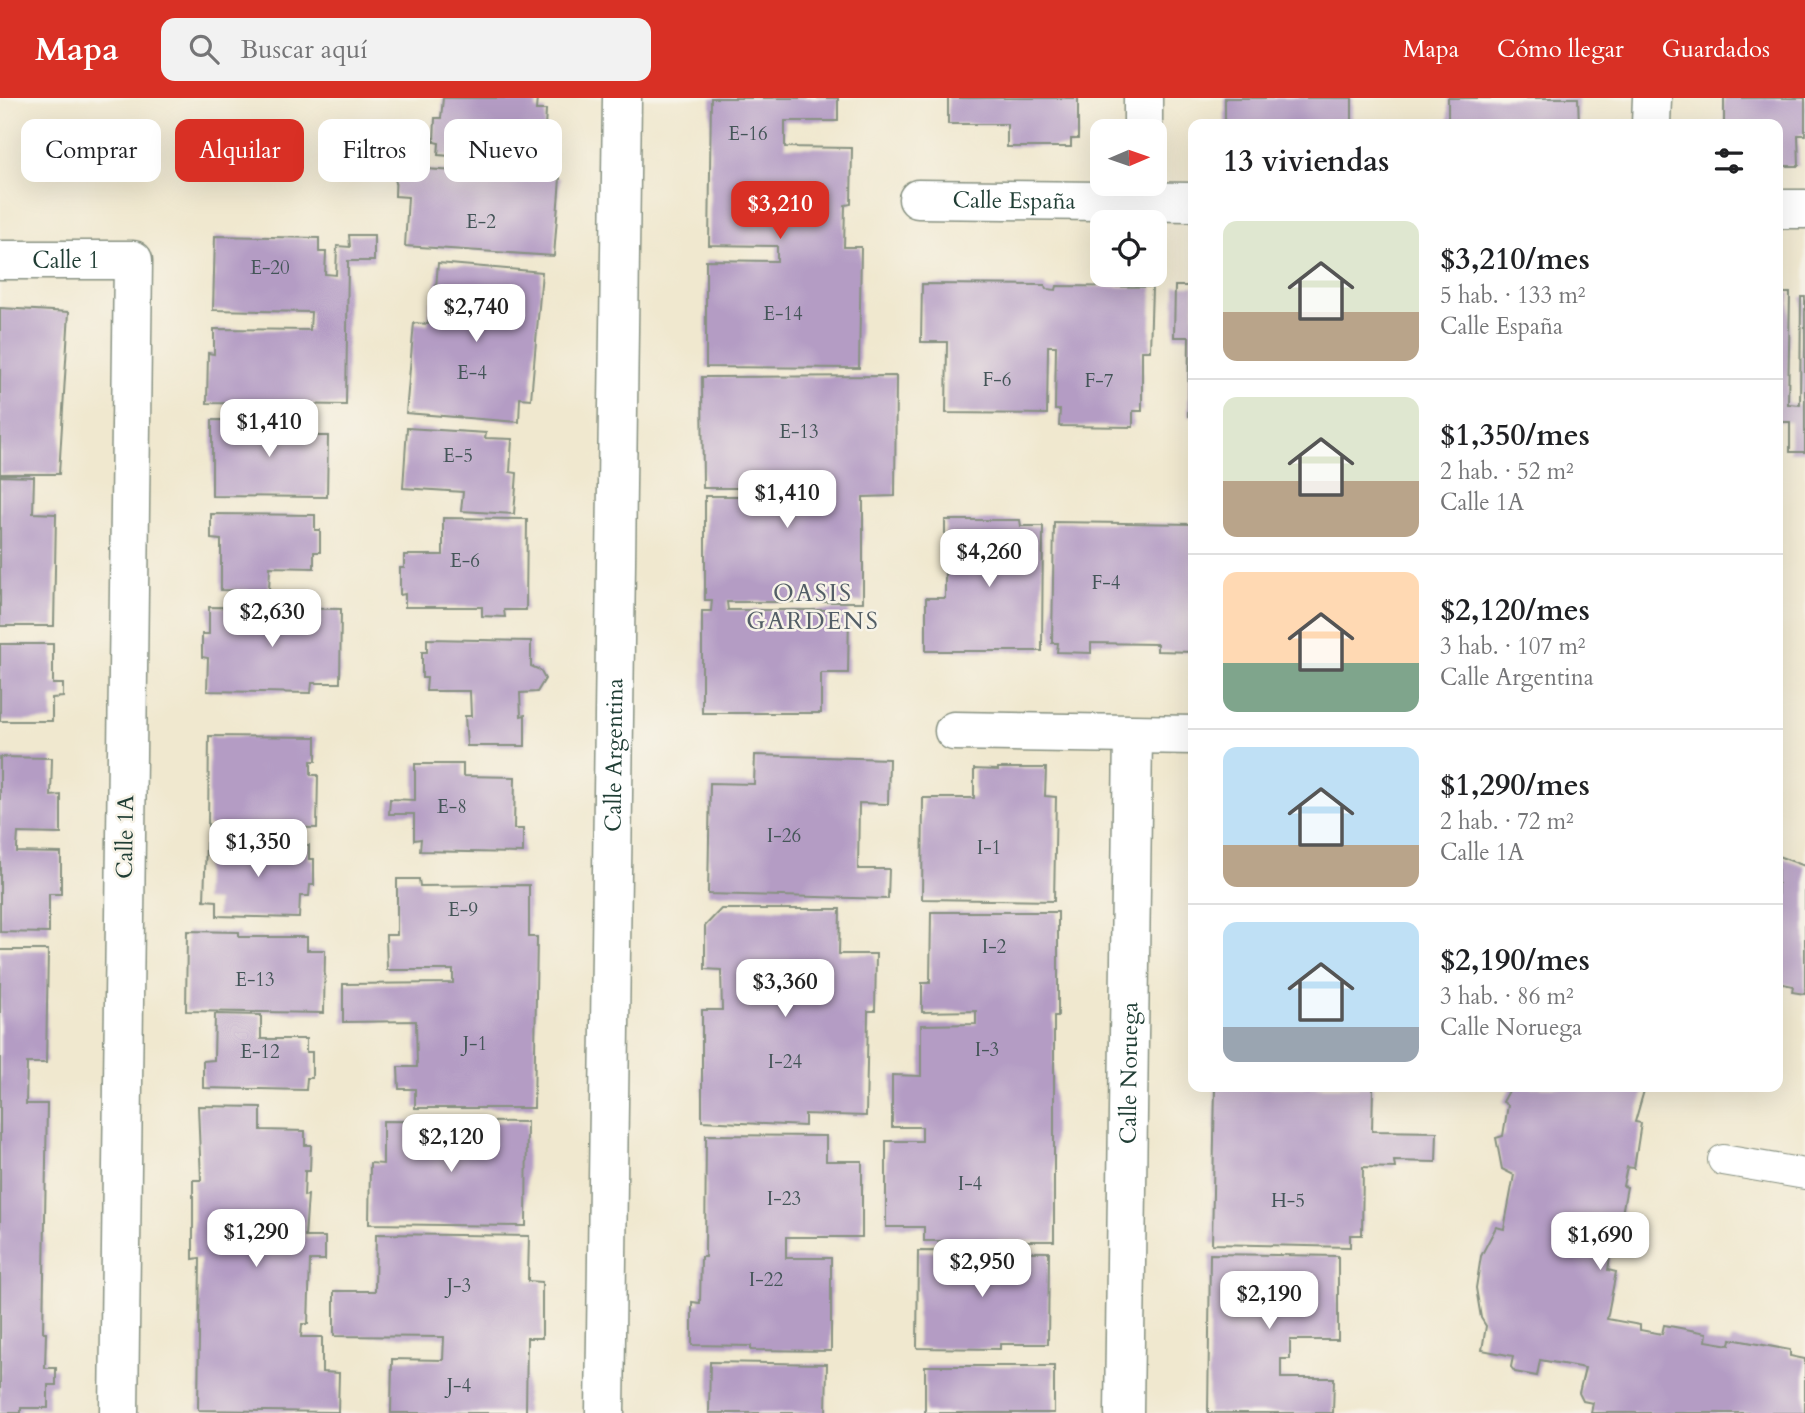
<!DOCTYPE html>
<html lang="es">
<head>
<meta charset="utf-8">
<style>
	body { margin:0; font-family:Cardo,serif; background:#f2f2f2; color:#202124; height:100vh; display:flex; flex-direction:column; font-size:26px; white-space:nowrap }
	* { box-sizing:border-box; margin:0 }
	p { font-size:23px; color:#757577 }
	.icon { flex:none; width:38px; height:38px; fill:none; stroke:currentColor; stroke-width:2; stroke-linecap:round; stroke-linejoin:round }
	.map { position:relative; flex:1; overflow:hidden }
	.details { position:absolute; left:1188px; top:21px; width:595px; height:973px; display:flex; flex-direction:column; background:#fff; border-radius:14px; box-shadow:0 7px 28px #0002 }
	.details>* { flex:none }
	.guide { position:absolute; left:21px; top:21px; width:665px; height:63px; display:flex; gap:14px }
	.needle { width:46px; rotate:88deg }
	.fabs { position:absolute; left:1090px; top:21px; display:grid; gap:14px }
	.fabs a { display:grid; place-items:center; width:77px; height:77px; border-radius:14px; background:#fff; box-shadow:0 7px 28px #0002; font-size:35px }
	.price { position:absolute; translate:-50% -60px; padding:0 16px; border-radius:14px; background:#fff; color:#222; font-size:23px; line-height:46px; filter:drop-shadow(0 2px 4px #0008) }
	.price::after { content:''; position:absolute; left:50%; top:42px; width:21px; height:16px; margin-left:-10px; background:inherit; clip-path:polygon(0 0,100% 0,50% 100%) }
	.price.active { background:#d93025; color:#fff }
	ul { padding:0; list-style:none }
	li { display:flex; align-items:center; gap:21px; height:175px; padding:0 35px }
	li+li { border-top:2px solid #e0e0e0 }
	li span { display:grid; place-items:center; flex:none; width:196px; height:140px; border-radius:14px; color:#555 }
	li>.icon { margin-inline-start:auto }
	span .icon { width:84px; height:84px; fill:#fffc; stroke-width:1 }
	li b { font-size:30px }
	h2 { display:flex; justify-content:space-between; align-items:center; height:84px; padding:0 35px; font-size:30px }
	.tag { padding:0 24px; border-radius:14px; background:#fff; box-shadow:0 7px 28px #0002; font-size:24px; line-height:63px }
	.tag.active { background:#d93025; color:#fff }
	header { display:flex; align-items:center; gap:42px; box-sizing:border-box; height:98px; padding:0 35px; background:#d93025; color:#fff }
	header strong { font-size:33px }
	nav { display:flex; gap:38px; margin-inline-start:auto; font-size:24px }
	.search { width:490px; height:63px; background:#f2f2f2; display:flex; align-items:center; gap:18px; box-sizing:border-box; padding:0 24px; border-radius:14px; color:#757577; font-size:26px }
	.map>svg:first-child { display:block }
</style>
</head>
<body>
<header>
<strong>Mapa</strong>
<div class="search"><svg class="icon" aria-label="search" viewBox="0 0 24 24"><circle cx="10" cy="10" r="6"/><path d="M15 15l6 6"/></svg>Buscar aquí</div>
<nav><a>Mapa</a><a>Cómo llegar</a><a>Guardados</a></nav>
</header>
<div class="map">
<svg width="1805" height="1315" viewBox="0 0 1805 1315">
	<rect width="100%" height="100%" fill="#f7f3e8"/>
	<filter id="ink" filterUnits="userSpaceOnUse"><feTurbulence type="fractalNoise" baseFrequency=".0143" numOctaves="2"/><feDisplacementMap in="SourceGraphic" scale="14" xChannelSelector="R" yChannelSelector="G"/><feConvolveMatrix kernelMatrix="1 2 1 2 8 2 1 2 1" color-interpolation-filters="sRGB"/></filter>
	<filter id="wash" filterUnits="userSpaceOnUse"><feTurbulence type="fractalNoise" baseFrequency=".00686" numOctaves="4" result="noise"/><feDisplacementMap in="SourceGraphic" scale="28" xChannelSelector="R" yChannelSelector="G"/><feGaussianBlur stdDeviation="1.57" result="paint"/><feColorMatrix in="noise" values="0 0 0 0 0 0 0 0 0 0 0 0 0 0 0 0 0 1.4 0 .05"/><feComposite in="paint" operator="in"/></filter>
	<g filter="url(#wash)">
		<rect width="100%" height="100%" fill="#f0e8cf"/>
		<g id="blocks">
			<path fill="#b49cc4" d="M443 0H537L536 12H546L543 65 438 57 439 45 434 44 435 20H441Z
				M711 0H838V23H785V49L852 50 851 106 845 107 844 149H861L859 270 706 269V162L777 163V148L709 147Z
				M948 0H1078V41H1071V49H1007V26H948Z
				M1225 0H1352V26H1225Z
				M1448 0H1578L1579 26H1448Z
				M1724 0H1805V37H1798L1799 68H1778V26H1724Z
				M396 69 560 80 554 158 405 148 408 99 395 98Z
				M349 137H374V163H348L346 307 207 305 208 255 214 256V231L310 232 311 214 213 212 215 138 319 140V154H326L325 176 336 177 337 148 350 149Z
				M438 165 542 174 531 301 520 300 519 324 406 315 414 225 428 226 430 203H435Z
				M922 186 1045 187 1046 191 1056 192 1057 188 1152 189 1150 253H1142V313H1133V329L1059 328 1060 312H1055L1056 248H1048L1047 316 946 315 947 244H921Z
				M1175 188H1194V318H1188L1189 239H1174Z
				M1778 195H1790L1788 306 1800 307 1801 199H1805V354H1790V324H1778Z
				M0 210 69 214 59 376H0Z
				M896 278 895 398 863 399V504H727L728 512H849L848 575H821V615H702V513H711L712 502H705V398H774V390H703L702 279Z
				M212 322 315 323V338H328L327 399 212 398Z
				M407 330 486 335 485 340 512 341 510 374 517 375 514 416 461 413 463 394 403 390Z
				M0 378 34 379 33 415 56 416 54 528H0Z
				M211 416 315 417V432H320V454H314V470L270 469 269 493 221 492V442L211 441Z
				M443 420 527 421 526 512H504L505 519 482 518V509H405V496L400 497V470H404V457H443Z
				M945 422H1020L1021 428H1043L1042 553H926V500H945Z
				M1054 424 1194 426V554L1157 553V546L1091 545V555L1057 554 1058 545H1052Z
				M209 509 341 511 340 585H312L311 595 207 593 208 560 202 559V536H209Z
				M427 541 531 543V568L540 572 545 581 537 594 520 595 521 618 525 617V648H467L465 618H471L470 593H426L427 580H422V554H427Z
				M0 546H53V586H63V599L52 600V623H0Z
				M209 638 316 639V663H311V677H318L317 730 208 728Z
				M755 657 889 661 888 706 859 705 858 771H889L888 801 708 796 710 685 754 686Z
				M0 659 52 660 51 698 61 697V736L18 735 17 749V754L61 755V796H49V835L0 834Z
				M415 666H463V678L515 679 514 731H523V755L420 753 421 741 414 742V716H389L390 701 415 702Z
				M998 670H1046L1045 698 1056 699 1054 803 922 801 923 700H974V671L998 672Z
				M206 745 309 747V761H314V787H310L309 798H300L299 820 217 818V803L204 802Z
				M1778 758 1805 768V896L1792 894 1793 888 1778 885Z
				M397 781H419L420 788 529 787V839H537L534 1010H415V991H399L398 969H417L416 923 343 924V886L453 885V872H387L386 837H397Z
				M721 811H840L839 856H876L875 913H868L866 1018 805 1016V1028L702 1023V912H722L721 872 705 871V828Z
				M931 814H1058V918H1054V1143H924V1129H886V1043H922V1029H892V977L921 978V927L976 926V913L922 914V885H930Z
				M187 833 239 834V839H307V852H325L324 915 186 913Z
				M0 852H48L46 965H27L26 1006H47L43 1234H46L45 1270H56V1287H48V1310H21V1315H0Z
				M215 916 261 917V941H306V954H312V980H307L306 992 203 990V963L214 962Z
				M1215 989H1373L1372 1033 1437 1034 1436 1064 1394 1063 1395 1070 1363 1069 1362 1137H1350V1149L1212 1146Z
				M1511 989H1645L1635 1024 1641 1025 1634 1070 1627 1069 1623 1088 1627 1089 1615 1153H1611L1608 1172 1616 1174 1607 1221 1640 1227V1232L1662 1236 1664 1227 1707 1235 1706 1243 1730 1247 1731 1241 1790 1252V1258L1805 1261V1315H1591L1593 1305 1583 1303 1579 1295 1585 1270 1540 1262 1537 1278 1515 1274 1511 1269 1513 1258 1482 1252 1486 1228 1481 1220 1476 1190 1481 1158 1496 1129 1504 1131 1514 1077 1502 1071 1496 1040 1503 1038 1508 1007 1503 1004Z
				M198 1008 261 1009V1032L305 1033V1047H311L310 1073H305L304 1098 308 1097 305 1139H325V1162H310L308 1226H302L301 1239H322V1274L339 1275 338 1314 198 1312 200 1160 193 1161V1082H201Z
				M383 1023 527 1024 526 1128 369 1126 370 1065 383 1066Z
				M706 1037 826 1038V1063H862V1139H786V1160H831V1253L751 1252V1248L692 1247V1204L700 1205 701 1159H705Z
				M376 1136 529 1138 528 1183 542 1184V1240H527L526 1315H391L392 1261 443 1262 444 1239 334 1238V1193H375Z
				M918 1153 1049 1154 1048 1246H1000V1251L917 1250Z
				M1210 1156 1338 1158V1242H1290V1261H1281V1280H1334L1333 1315H1208Z
				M710 1264 827 1266 826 1315H709Z
				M925 1268H1054V1315H925Z"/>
		</g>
	</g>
	<g filter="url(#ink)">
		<use href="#blocks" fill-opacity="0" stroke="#889282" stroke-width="2"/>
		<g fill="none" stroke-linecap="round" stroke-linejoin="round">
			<g stroke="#889282" stroke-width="32">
				<path id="lane" d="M1723 1062 1805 1076"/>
			</g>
			<g stroke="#889282" stroke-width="41">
				<g id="street">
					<path d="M1651 26 1652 0"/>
					<path d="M1143 33V0"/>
					<path id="s1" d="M918 101 1194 104"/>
					<path d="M1778 111H1805"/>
					<path id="s2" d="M0 162H133L119 1315"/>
					<path d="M954 633 1194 637"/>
					<path id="s3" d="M605 1315 622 0"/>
					<path id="s4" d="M1124 1315 1133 637"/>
				</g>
			</g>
			<use href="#lane" stroke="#fff" stroke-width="30"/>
			<use href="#street" stroke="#fff" stroke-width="38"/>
		</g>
	</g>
	<g text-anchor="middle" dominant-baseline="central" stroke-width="5" stroke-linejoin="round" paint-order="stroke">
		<g font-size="19" fill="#445558">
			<text x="748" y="36">E-16</text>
			<text x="481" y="124">E-2</text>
			<text x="270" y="170">E-20</text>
			<text x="783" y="216">E-14</text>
			<text x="472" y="275">E-4</text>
			<text x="997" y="282">F-6</text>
			<text x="1099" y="283">F-7</text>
			<text x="799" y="334">E-13</text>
			<text x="458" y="358">E-5</text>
			<text x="465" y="463">E-6</text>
			<text x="1106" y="485">F-4</text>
			<text x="452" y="709">E-8</text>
			<text x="784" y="738">I-26</text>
			<text x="989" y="750">I-1</text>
			<text x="463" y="812">E-9</text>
			<text x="994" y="849">I-2</text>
			<text x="255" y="882">E-13</text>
			<text x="475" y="946">J-1</text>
			<text x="987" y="952">I-3</text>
			<text x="260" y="954">E-12</text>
			<text x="785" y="964">I-24</text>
			<text x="970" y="1086">I-4</text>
			<text x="784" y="1101">I-23</text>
			<text x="1288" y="1103">H-5</text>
			<text x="766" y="1182">I-22</text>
			<text x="459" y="1188">J-3</text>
			<text x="459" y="1288">J-4</text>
		</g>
		<g font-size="23" fill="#1f3d34" stroke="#f7f3e8">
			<text stroke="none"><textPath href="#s1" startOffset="96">Calle España</textPath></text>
			<text stroke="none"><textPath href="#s2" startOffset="66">Calle 1</textPath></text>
			<text stroke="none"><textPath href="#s3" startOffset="658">Calle Argentina</textPath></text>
			<text transform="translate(125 739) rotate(-89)">Calle 1A</text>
			<text stroke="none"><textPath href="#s4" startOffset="340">Calle Noruega</textPath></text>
		</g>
		<g font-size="24" letter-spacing="2" fill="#535e66" stroke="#f7f3e8">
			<text x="813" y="495">OASIS<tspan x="813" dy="28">GARDENS</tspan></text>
		</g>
	</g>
</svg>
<div class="fabs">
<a><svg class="needle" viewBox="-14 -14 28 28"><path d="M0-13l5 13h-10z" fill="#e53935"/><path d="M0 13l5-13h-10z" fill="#757577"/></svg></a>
<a><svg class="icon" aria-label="locate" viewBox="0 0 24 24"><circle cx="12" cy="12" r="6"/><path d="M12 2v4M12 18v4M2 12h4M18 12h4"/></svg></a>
</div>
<b class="price active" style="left:780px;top:143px">$3,210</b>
<b class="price" style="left:476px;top:246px">$2,740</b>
<b class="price" style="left:269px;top:361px">$1,410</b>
<b class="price" style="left:787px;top:432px">$1,410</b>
<b class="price" style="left:989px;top:491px">$4,260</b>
<b class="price" style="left:272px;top:551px">$2,630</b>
<b class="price" style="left:258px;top:781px">$1,350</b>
<b class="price" style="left:785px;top:921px">$3,360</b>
<b class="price" style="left:451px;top:1076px">$2,120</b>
<b class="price" style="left:256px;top:1171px">$1,290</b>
<b class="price" style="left:1600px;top:1174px">$1,690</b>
<b class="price" style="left:982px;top:1201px">$2,950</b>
<b class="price" style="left:1269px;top:1233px">$2,190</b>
<div class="guide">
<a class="tag">Comprar</a>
<a class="tag active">Alquilar</a>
<a class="tag">Filtros</a>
<a class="tag">Nuevo</a>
</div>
<section class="details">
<h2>13 viviendas<svg class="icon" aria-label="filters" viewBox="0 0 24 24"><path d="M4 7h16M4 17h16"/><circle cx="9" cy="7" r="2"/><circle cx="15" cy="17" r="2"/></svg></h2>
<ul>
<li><span style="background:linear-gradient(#dfe7d0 65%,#b9a48a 0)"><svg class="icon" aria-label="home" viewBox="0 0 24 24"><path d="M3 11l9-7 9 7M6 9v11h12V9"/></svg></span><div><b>$3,210/mes</b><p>5 hab. · 133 m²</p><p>Calle España</p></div></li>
<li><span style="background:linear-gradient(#dfe7d0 60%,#b9a48a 0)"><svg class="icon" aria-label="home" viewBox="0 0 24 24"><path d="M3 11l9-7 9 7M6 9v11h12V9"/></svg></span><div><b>$1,350/mes</b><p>2 hab. · 52 m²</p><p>Calle 1A</p></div></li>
<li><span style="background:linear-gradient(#ffd9b3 65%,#7fa58c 0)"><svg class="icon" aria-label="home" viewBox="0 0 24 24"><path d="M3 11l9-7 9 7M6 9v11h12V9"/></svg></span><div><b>$2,120/mes</b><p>3 hab. · 107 m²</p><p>Calle Argentina</p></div></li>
<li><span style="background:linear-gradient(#bfe0f5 70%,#b9a48a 0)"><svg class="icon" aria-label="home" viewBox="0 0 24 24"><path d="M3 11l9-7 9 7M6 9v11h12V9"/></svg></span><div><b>$1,290/mes</b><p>2 hab. · 72 m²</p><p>Calle 1A</p></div></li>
<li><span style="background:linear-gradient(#bfe0f5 75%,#9aa5b1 0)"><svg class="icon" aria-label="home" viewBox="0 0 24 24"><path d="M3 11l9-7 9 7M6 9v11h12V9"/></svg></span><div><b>$2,190/mes</b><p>3 hab. · 86 m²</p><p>Calle Noruega</p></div></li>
</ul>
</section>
</div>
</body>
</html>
